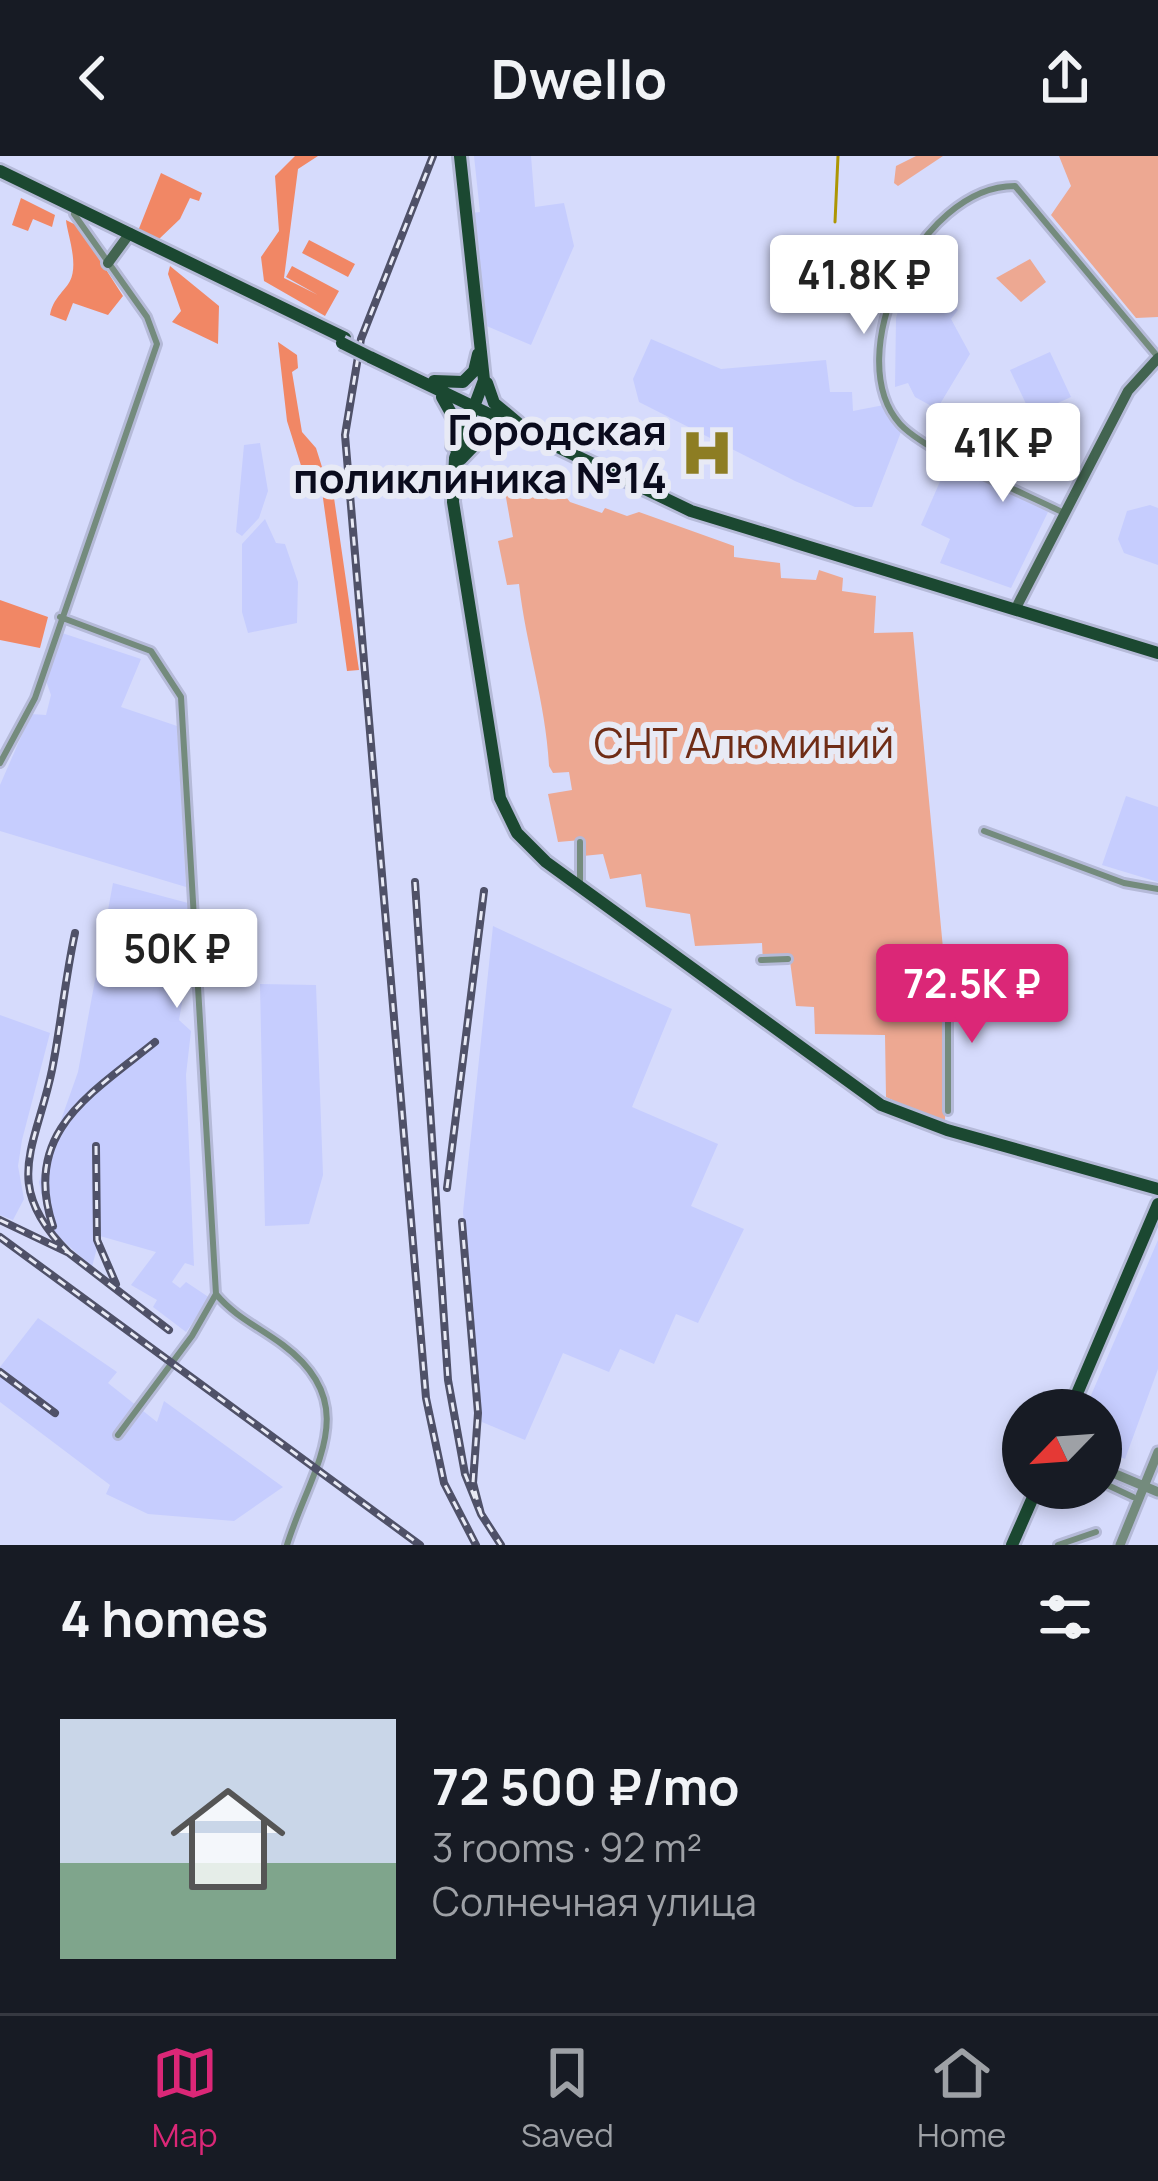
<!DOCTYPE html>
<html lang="en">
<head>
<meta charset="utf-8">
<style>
	body { margin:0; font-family:Manrope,sans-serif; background:#242831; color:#f1f3f6; height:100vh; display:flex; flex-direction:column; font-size:45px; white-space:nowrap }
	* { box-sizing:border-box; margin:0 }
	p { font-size:39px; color:#9ea1a6 }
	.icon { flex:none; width:66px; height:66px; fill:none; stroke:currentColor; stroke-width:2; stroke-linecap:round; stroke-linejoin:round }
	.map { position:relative; height:1389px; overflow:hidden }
	.side { display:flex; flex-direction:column; background:#171b24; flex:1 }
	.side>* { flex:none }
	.needle { width:78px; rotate:245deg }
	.tools { position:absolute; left:1002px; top:1233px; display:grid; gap:24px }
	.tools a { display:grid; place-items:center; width:120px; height:120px; border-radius:50%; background:#171b24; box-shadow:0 6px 18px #0003; font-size:60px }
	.price { position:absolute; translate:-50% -102px; padding:0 27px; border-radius:12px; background:#fff; color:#222; font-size:39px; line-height:78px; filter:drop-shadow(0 3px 6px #0008) }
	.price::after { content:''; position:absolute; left:50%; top:72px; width:36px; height:27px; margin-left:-18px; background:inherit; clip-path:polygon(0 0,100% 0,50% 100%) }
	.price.selected { background:#db2777; color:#fff }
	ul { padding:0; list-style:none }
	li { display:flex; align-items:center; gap:36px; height:300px; padding:0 60px }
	li span { display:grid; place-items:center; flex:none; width:336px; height:240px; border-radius:0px; color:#555 }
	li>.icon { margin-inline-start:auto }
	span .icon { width:144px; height:144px; fill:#fffc; stroke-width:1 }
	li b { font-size:51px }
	h2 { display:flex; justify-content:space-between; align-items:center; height:144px; padding:0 60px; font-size:51px }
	header { display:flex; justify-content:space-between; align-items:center; height:156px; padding:0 60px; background:#171b24; font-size:54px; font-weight:700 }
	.tab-bar { display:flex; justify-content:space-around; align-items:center; height:168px; border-top:3px solid #363941; background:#171b24; font-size:33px; color:#9ea1a6 }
	.tab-bar a { display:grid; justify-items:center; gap:6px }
	.tab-bar .selected { color:#db2777 }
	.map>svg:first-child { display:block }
</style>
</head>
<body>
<header><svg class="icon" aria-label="back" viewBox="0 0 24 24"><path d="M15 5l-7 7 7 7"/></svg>Dwello<svg class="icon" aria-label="share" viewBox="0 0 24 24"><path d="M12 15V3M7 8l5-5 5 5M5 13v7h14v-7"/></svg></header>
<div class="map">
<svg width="1158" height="1389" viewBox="0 0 1158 1389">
	<rect width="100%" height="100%" fill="#d6dbfc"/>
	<path fill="#c6cdfe" d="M474 0H531L535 51 564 47 574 90 531 189 482 168 471 57 480 56Z
		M917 118 958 154 951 163 970 198 937 253 915 241 908 227 895 231 896 162 904 135Z
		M651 183 721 213 826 204 830 236H852L853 255 884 249 901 276 872 351H855L795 325 639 246 633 223Z
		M1050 196 1071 241 1036 257 1028 252 1010 214Z
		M260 287 268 335 259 362 242 380 236 376 244 289Z
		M949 305 1048 356 1011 432 940 407 950 383 921 369Z
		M1150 349 1158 352V409L1124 397 1118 383 1127 355Z
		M265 363 276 387 285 388 298 426 297 467 248 477 242 456V388Z
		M59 476 141 503 121 551 177 570 186 731 0 675V629L31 558 46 559 51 539 45 522Z
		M1126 640 1158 651V726L1102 709Z
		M113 727 188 747 193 830H185L179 864 191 875 186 919 194 1110 185 1107 172 1126 180 1132 186 1126 210 1142 186 1176 153 1151 157 1144 131 1129 156 1096 100 1080 92 1111 48 1071 39 1026 78 916Z
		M493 770 672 853 632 951 718 988 691 1050 744 1073 698 1167 676 1158 654 1208 620 1193 609 1216 563 1197 525 1284 482 1266 463 1056Z
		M260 828 316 829 323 1019 309 1068 265 1070Z
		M0 859 50 877 22 984 18 1010 24 1043 13 1064 0 1059Z
		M1158 1084V1213L1125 1303 1101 1293V1254L1078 1252 1081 1243 1089 1244Z
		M38 1162 117 1216 108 1227 157 1266 164 1245 283 1331 234 1365 148 1358 106 1338 110 1329 0 1246V1211Z"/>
	<path fill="#eda892" d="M916 0H943L898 30 894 27 896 10Z
		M1059 0H1158V161L1136 162 1051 59 1071 30Z
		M1030 103 1046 126 1021 146 996 122Z
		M513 325 559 332 570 346 602 357 605 352 627 360 639 356 734 390V401L780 407 781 422 816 424 819 414 843 422 842 435 876 440 874 477 913 476 946 824 945 969 886 941 885 879 815 878 814 851 796 850 790 805 763 807 762 787 695 790 690 758 646 751 641 718 610 723 603 698 583 700 581 684 558 686 548 638 572 634 569 616 553 617 549 610C546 548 526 490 519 428L507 429 498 385 513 381 505 336 514 335Z"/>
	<path fill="#f18765" d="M295 0H318L298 13 284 122 318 139 286 121 292 110 339 135 325 160 264 125 261 101 279 75 275 20Z
		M161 17 202 37 199 45 190 42 180 63 158 84 138 75Z
		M21 42 55 59 52 71 33 63 28 75 12 69Z
		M66 64 78 70 123 140 108 159 73 147 66 165 50 159C53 142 64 136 70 125 79 107 67 77 66 64Z
		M309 84 355 108 348 121 302 97Z
		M170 110 219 150 218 188 172 166 181 155 168 118Z
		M278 186 297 199 298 212 292 216 302 276 316 292 322 311 304 319 287 265Z
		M321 328H332L359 514 347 515Z
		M0 444 48 461 40 492 0 484Z"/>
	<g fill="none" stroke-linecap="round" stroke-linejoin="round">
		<path stroke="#ad9604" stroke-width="3" d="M835 66 838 0"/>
		<g stroke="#b5bad8" stroke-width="12">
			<path id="minor" d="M1064 357C1024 337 927 297 900 268 840 201 919 30 1015 30L1158 201
				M60 461 151 495 181 541 216 1138 192 1180 118 1279
				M0 607 35 542 157 188 147 161 74 58
				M984 675 1124 727 1158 733
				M580 730V686
				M761 804 788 803
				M948 955V824
				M216 1138C235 1161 259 1171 283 1189 365 1250 311 1312 287 1389
				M1101 1326 1133 1341
				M1058 1389 1096 1376"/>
		</g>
		<g stroke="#b5bad8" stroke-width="15">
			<path id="tertiary" d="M1101 1312 1158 1336
				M1120 1389 1158 1296"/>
		</g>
		<g stroke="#b5bad8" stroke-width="16">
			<path id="secondary" d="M108 107 130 77
				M1018 448 1128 235 1158 202"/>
		</g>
		<g stroke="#b5bad8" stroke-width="18">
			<path id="primary" d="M460 0 484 224 455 302 453 346 500 642 517 677 546 706 881 949 947 974 1158 1033
				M0 15 345 182
				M370 201 691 355 1158 497
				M434 225 463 226 474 215 478 198
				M487 227 494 247 518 267
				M442 241 456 266 453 290
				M461 303 487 276 512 272
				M1070 1254 1158 1048
				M1012 1389 1037 1332"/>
		</g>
		<use href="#minor" stroke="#748b7d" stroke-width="6"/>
		<use href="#tertiary" stroke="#748b7d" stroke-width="9"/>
		<use href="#secondary" stroke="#426450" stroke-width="10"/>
		<use href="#primary" stroke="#1b4831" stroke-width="12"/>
		<g stroke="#4f5168" stroke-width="8">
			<path id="rail" d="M433 0 361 183 345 279 426 1242 444 1327 476 1389
				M415 726 448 1224 465 1318 481 1358
				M96 990 97 1084 116 1128
				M447 1032 484 735
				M0 1064 69 1097 169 1174
				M462 1066 478 1257 473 1327 481 1358 501 1389
				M53 1070C21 976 92 937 155 886
				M0 1081 420 1389
				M69 1097C0 1029 36 992 52 914 61 869 65 823 75 777
				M0 1216 55 1257"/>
		</g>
		<use href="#rail" stroke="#e8eaf5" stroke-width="3" stroke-dasharray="9" stroke-linecap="butt"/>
		<g stroke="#b5bad8" stroke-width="18" stroke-linecap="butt">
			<path id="primary-bridge" d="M342 187 370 201"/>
		</g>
		<use href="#primary-bridge" stroke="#1b4831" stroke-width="12"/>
	</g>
	<defs>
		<g id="hospital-bare" transform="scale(4.14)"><path d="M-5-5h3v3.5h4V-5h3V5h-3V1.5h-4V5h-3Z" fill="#8d7d23" stroke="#e8eaf5" stroke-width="2.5" paint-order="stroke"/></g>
	</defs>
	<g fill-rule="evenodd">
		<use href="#hospital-bare" x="707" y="297"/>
	</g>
	<g text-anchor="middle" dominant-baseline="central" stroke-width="12" stroke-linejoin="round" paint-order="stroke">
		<g font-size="42" font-weight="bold" fill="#0a0b1d" stroke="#e8eaf5" text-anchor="end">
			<text x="667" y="273">Городская<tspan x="667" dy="48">поликлиника №14</tspan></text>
		</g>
		<g font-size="42" fill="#6f2c16" stroke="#e8eaf5">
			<text x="744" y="586">СНТ Алюминий</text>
		</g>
	</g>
</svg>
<div class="tools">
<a><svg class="needle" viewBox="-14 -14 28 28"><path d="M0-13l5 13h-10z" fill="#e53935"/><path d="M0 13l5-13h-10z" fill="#9ea1a6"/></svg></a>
</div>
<b class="price" style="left:864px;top:181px">41.8K ₽</b>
<b class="price" style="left:1003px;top:349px">41K ₽</b>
<b class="price" style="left:177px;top:855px">50K ₽</b>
<b class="price selected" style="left:972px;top:890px">72.5K ₽</b>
</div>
<section class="side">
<h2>4 homes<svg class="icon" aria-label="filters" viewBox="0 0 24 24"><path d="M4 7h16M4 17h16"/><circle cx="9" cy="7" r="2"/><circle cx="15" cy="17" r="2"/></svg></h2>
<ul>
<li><span style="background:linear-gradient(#c9d6e8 60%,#7fa58c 0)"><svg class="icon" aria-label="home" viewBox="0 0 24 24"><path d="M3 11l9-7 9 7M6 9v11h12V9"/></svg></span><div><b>72 500 ₽/mo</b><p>3 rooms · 92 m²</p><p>Солнечная улица</p></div></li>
</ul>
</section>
<nav class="tab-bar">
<a class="selected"><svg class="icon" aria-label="map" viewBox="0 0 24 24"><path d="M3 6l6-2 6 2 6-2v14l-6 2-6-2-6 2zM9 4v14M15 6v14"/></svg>Map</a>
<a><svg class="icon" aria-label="saved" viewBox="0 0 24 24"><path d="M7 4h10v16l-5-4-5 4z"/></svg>Saved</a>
<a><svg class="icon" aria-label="home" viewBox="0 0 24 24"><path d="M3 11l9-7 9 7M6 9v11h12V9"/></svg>Home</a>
</nav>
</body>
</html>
